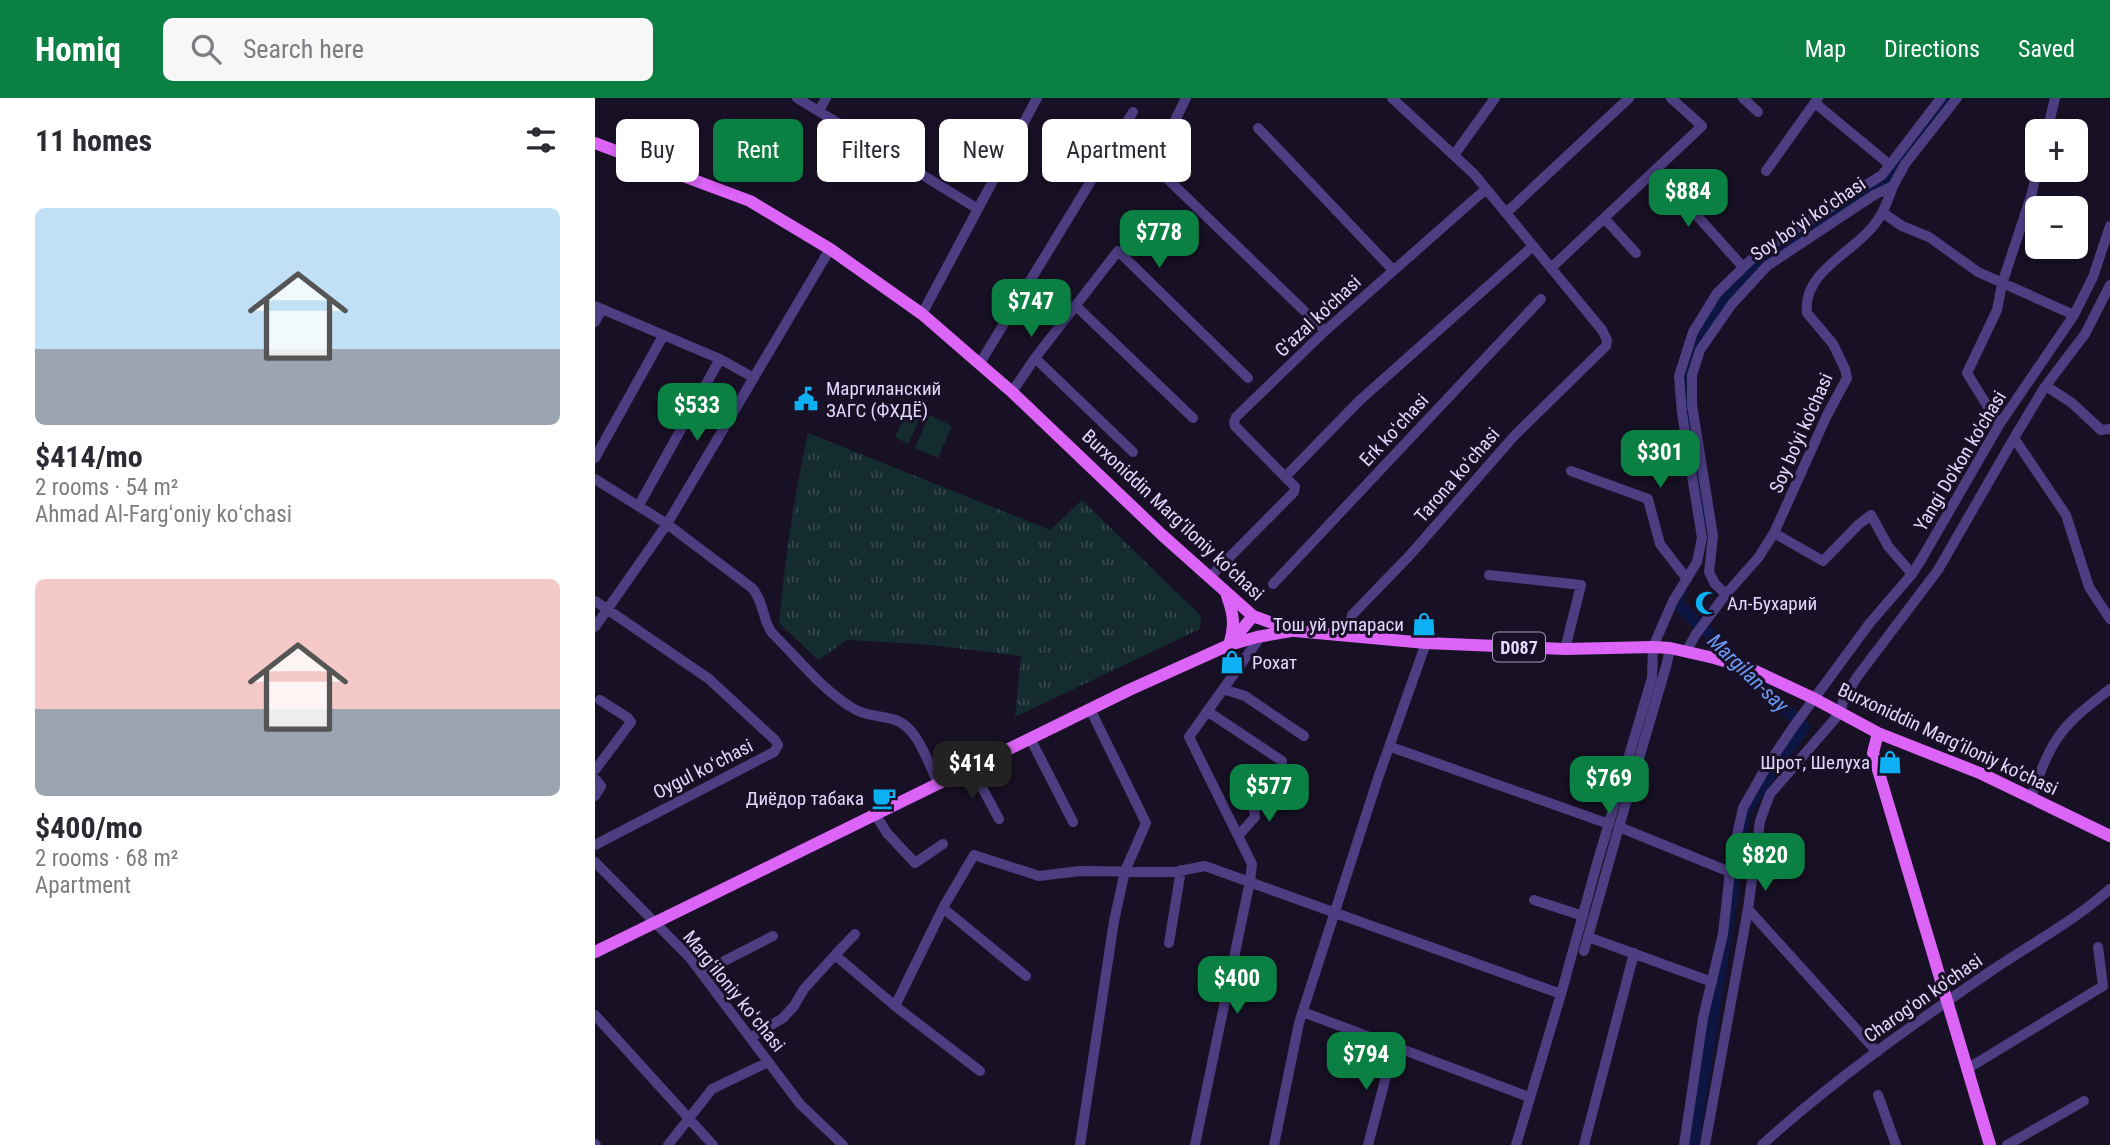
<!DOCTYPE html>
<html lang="en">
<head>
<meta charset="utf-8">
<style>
	body { margin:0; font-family:"Roboto Condensed",sans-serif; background:#f7f7f7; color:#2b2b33; height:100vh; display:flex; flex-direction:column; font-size:26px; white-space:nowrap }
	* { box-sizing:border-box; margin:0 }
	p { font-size:23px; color:#7c7c81 }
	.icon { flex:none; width:38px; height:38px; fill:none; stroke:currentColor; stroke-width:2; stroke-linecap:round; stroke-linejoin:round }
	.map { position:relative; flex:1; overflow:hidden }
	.details { display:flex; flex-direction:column; background:#fff; width:595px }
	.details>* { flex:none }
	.guide { position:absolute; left:21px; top:21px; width:665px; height:63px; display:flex; gap:14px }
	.tools { position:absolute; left:1430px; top:21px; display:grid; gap:14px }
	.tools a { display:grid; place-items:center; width:63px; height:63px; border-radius:10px; background:#fff; box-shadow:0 4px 10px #0003; font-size:35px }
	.price { position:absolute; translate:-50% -60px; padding:0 16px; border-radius:14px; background:#0b8043; color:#fff; font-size:23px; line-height:46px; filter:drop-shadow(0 2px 4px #0008) }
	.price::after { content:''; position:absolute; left:50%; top:42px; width:21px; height:16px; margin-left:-10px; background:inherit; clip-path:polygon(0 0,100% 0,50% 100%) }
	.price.on { background:#222; color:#fff }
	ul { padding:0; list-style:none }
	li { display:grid; align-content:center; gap:14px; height:371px; padding:0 35px }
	li span { display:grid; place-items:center; height:217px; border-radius:10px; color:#555 }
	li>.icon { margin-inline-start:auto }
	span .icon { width:126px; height:126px; fill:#fffc; stroke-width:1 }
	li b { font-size:30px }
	h2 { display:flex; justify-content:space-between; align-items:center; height:84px; padding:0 35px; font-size:30px }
	.chip { padding:0 24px; border-radius:10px; background:#fff; box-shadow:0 4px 10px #0003; font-size:24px; line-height:63px }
	.chip.on { background:#0b8043; color:#fff }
	header { display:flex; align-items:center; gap:42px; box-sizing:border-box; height:98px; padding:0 35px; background:#0b8043; color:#fff }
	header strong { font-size:33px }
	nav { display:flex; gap:38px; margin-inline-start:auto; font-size:24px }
	.search { width:490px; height:63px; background:#f7f7f7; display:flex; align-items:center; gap:18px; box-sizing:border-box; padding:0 24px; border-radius:10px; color:#7c7c81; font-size:26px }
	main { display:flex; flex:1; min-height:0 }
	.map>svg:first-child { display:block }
</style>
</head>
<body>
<header>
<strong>Homiq</strong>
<div class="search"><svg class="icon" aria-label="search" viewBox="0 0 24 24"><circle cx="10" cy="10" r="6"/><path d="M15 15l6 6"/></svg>Search here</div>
<nav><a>Map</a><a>Directions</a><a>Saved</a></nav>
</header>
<main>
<section class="details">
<h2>11 homes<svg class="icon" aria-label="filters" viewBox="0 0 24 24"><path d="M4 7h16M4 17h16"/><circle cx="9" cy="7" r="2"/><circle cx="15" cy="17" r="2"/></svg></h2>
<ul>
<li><span style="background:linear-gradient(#bfe0f5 65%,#9aa5b1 0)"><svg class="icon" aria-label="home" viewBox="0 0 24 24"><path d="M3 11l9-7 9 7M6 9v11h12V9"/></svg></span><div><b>$414/mo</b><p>2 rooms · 54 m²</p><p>Ahmad Al-Fargʻoniy koʻchasi</p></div></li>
<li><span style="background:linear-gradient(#f6c9c9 60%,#9aa5b1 0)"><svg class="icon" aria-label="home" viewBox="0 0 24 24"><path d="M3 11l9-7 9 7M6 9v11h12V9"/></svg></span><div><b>$400/mo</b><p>2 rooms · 68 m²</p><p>Apartment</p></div></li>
</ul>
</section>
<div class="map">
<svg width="1515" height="1047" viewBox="0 0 1515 1047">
	<defs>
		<pattern id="grass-tufts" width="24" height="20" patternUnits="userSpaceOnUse" patternTransform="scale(1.75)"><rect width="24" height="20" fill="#142b2f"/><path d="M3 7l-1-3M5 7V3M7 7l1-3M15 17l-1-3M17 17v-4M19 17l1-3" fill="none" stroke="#36494e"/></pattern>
	</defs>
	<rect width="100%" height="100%" fill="#181025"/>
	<path fill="url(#grass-tufts)" d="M213 335 455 432 487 402 606 518 605 531 420 619 426 558 337 547 252 542 223 562 184 525C190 460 199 398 213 335Z"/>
	<path fill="#142b2f" d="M311 315 324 322 313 346 300 339Z
		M334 317 357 328 343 360 320 350Z"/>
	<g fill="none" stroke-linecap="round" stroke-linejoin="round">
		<path stroke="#0d1642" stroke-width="12" d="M1109 421 1089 290 1103 243 1126 207 1167 164 1289 84 1353 0
			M1086 493 1080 503 1209 629 1150 713 1098 1047"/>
		<path stroke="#4d3e82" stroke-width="10" d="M202 0 383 111
			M591 0 558 67 730 233
			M1148 0 1163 14
			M1220 5 1295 67
			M224 13 231 0
			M663 30 798 172
			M1452 33 1460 0
			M859 57 900 0
			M1062 73 1148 169
			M1171 73 1223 0
			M911 115 1034 0
			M1288 115 1307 128 1334 139 1383 174 1479 217
			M1010 121 1041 155
			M956 170 1107 28 1076 0
			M0 208 125 261 159 280
			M481 208 598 320
			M327 216 442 0
			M0 224 7 211
			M440 260 538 354
			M385 265 538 14
			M1451 288 1477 305 1506 332 1515 331
			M417 294 440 260 523 153 653 280
			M1404 327 1372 275 1402 212 1407 186 1437 95 1442 72
			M1419 340 1449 290 1490 236 1515 187
			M0 360 68 238
			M976 373 1053 401 1065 446 1092 481
			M690 379 764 303 938 148
			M0 381 72 426 157 490C169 503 167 521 177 535 202 559 226 591 256 609 269 618 282 617 297 621 322 626 333 665 343 685
			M44 407 125 261
			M1179 435 1228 463 1263 427 1276 417 1293 448 1317 476
			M894 477 986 487 970 551
			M614 480 699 394 700 389 640 328 639 324 641 319 730 233 891 91
			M678 486 946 201
			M1131 496 1163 460 1179 435 1232 317 1252 280 1250 271 1238 246 1212 215C1207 174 1258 155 1279 127 1288 116 1293 102 1298 88
			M0 503 114 581 180 642 183 647 179 654 0 747
			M0 529 72 426 235 151
			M751 538 757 517 815 457 920 337 1011 248 1012 242 1007 232 879 76 797 0
			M1091 554 1101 536 1131 496 1120 486 1114 474 1118 438 1097 307V277L1105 252 1137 206 1172 168 1279 97 1298 88 1310 66 1362 0
			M628 591 650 598 709 638
			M612 613 687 663
			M435 640 478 724
			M796 649 1014 726
			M376 669 404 721
			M0 672 36 624 33 620 5 602
			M0 681 6 688 0 698
			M1436 699C1443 681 1449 661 1460 644 1473 622 1495 607 1515 591
			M280 716 292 735 320 765 348 746
			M1024 729 1072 565 1075 550
			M643 738 660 719 659 712 677 691
			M0 764 95 860 205 1006 248 1047
			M1159 764 1180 772
			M939 802 988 818
			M348 810 431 878
			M993 839 1117 884
			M574 845 586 772
			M989 853 1024 729 1135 774
			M240 857 260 836
			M106 875 178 838
			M300 908 349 808 379 757 444 778 485 773 579 774 610 768 966 896
			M708 914 934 999
			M0 917 118 1047
			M155 940 188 920 199 908 209 891 240 857 300 908 385 973
			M1282 954 1153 811 1165 723 1175 696 1245 615 1249 600 1262 579 1343 472 1419 340 1471 417 1494 489 1515 521
			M1372 971 1508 888 1503 849
			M1283 997 1301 1047
			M0 1046 1 1047
			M73 1047 117 991 173 964
			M485 1047 519 823 530 773 551 725 495 611
			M600 1047 655 783 657 766 594 639 666 538
			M679 1047 704 925 783 680 831 545
			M773 1047 799 948
			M921 1047 966 896 1003 762 1057 580 1058 549 1078 503 1102 464 1107 440 1087 315 1084 278 1098 234 1122 195 1163 155 1287 77 1346 0
			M989 1047 1039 855
			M1089 1047 1108 920 1128 836 1136 764 1148 710 1170 671 1199 628 1274 526 1317 476 1326 462 1404 327 1479 217 1498 179 1515 128
			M1110 1047 1153 811
			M1167 1047C1238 982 1317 927 1396 873 1436 846 1479 823 1515 791
			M1412 1047 1489 1003"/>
		<path stroke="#dc64f7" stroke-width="12" d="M0 45 155 103 235 151 327 216 417 294 566 436 658 518 700 533 831 545 970 551 1058 549 1075 550 1119 560 1156 571 1220 601 1283 635 1387 676 1515 738
			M632 498C639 517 640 528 634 547L662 539 696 533
			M1283 635 1278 655 1395 1047
			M0 854 534 592 634 547 658 518"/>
	</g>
	<defs>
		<g id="civic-bare" transform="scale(1.89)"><path d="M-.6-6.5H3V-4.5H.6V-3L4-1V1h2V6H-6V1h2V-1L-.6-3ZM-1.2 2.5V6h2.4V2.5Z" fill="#0db0f2" stroke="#181025" stroke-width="2.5" paint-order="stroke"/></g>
		<g id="mosque-bare" transform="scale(1.89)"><path d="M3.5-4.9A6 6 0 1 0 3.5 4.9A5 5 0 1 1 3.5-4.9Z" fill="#0db0f2" stroke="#181025" stroke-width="2.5" paint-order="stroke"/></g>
		<g id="shop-bare" transform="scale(1.89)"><path d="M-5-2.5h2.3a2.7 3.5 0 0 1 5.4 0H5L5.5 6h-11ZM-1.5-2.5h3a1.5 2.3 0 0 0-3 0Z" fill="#0db0f2" stroke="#181025" stroke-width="2.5" paint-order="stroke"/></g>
		<g id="cafe-bare" transform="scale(1.89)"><path d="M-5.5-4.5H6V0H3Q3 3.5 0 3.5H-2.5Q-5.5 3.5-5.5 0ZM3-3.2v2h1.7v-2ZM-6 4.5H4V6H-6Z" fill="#0db0f2" stroke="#181025" stroke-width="2.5" paint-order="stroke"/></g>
	</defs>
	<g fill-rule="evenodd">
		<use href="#civic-bare" x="211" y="301"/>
		<use href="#mosque-bare" x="1112" y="505"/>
		<use href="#shop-bare" x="829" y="526"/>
		<use href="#shop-bare" x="637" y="564"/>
		<use href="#shop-bare" x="1295" y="664"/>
		<use href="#cafe-bare" x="289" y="700"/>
	</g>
	<g text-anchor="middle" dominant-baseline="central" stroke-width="6" stroke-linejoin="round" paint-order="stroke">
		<rect fill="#181025" stroke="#a59bbc" stroke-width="2" x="898" y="534.5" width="52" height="29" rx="5"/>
		<g font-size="18" font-weight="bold" fill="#e2d7fd">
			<text x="924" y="549">D087</text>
		</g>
		<g font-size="19" fill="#e2d7fd" stroke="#181025">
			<text transform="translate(1213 121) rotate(-34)">Soy boʻyi koʻchasi</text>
			<text transform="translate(723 218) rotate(-43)">G'azal ko'chasi</text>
			<text transform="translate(799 332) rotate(-47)">Erk koʻchasi</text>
			<text transform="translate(1206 335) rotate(-66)">Soy bo'yi ko'chasi</text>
			<text transform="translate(1365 363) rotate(-59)">Yangi Do'kon ko'chasi</text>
			<text transform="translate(862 377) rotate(-49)">Tarona koʻchasi</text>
			<text transform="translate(578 417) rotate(43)">Burxoniddin Marg’iloniy ko’chasi</text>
			<text transform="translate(1353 641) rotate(25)">Burxoniddin Marg’iloniy ko’chasi</text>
			<text transform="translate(108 671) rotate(-27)">Oygul koʻchasi</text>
			<text transform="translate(139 893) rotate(51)">Margʻiloniy koʻchasi</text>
			<text transform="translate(1328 900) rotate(-35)">Charog'on ko'chasi</text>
		</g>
		<g font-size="19" fill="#e2d7fd" stroke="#181025" text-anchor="start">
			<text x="231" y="290">Маргиланский<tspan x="231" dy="22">ЗАГС (ФХДЁ)</tspan></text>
			<text x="1132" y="505">Ал-Бухарий</text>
			<text x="809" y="526" text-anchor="end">Тош уй рупараси</text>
			<text x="657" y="564">Рохат</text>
			<text x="1275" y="664" text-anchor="end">Шрот, Шелуха</text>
			<text x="269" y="700" text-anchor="end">Диёдор табака</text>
		</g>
		<g font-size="21" font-style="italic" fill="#6a9bf7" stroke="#181025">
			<text transform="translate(1153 575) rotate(44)">Margilan-say</text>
		</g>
	</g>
</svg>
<div class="tools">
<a>+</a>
<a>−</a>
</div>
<b class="price" style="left:1093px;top:131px">$884</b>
<b class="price" style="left:564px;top:172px">$778</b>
<b class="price" style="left:436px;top:241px">$747</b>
<b class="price" style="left:102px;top:345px">$533</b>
<b class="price" style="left:1065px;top:392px">$301</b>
<b class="price on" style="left:377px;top:703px">$414</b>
<b class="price" style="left:1014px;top:718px">$769</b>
<b class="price" style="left:674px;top:726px">$577</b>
<b class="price" style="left:1170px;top:795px">$820</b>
<b class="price" style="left:642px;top:918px">$400</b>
<b class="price" style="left:771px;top:994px">$794</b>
<div class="guide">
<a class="chip">Buy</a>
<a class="chip on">Rent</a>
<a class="chip">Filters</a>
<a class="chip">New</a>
<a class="chip">Apartment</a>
</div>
</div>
</main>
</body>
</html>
